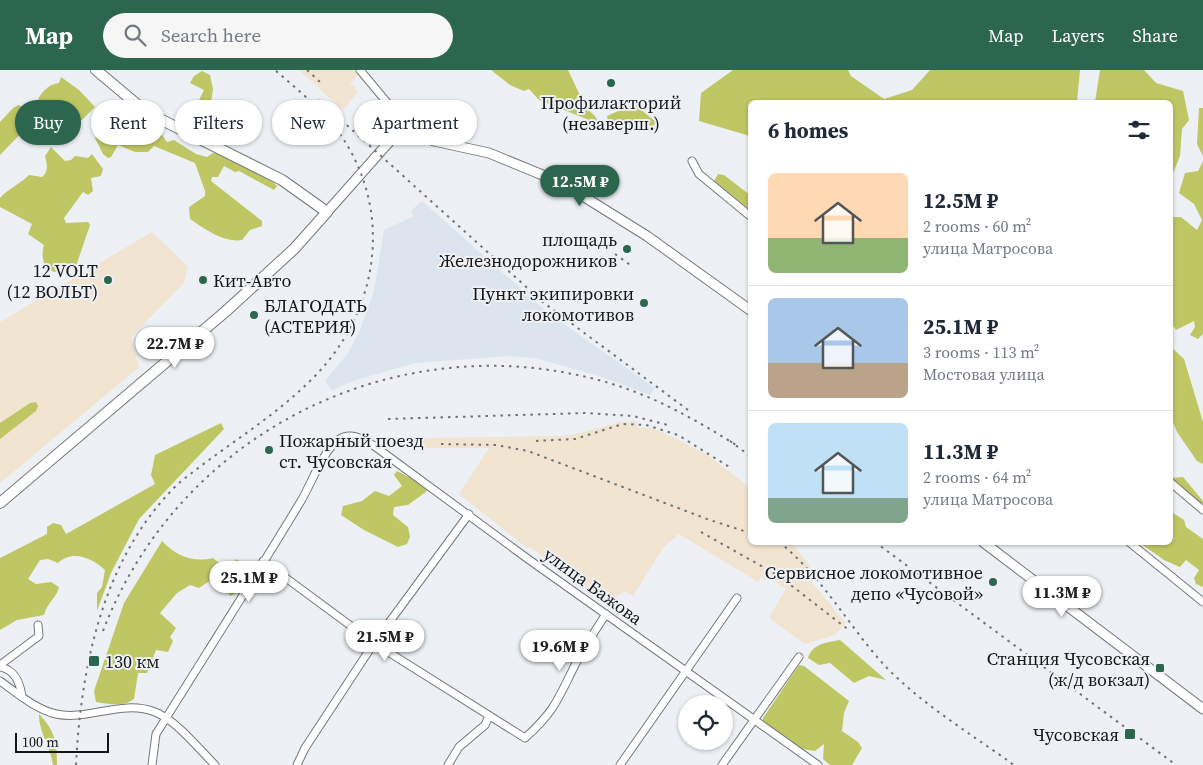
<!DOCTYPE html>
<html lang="en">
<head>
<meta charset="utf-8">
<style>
	body { margin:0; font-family:"Source Serif 4",serif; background:#f6f6f7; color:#1f2937; height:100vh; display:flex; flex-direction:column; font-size:19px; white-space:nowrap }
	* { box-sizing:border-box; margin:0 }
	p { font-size:16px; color:#747a83 }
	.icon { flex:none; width:28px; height:28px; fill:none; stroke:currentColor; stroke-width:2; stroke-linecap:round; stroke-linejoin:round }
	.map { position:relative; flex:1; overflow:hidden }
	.side { position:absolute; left:748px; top:30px; width:425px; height:445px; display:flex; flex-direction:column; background:#fff; border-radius:8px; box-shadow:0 1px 4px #0004 }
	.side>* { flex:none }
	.hud { position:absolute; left:15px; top:30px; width:475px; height:45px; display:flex; gap:10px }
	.tools { position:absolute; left:678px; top:625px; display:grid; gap:10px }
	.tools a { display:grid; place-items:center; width:55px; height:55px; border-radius:50%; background:#fff; box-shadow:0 1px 4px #0004; font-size:25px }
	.scale { position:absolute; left:15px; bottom:12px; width:94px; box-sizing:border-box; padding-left:5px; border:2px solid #151617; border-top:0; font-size:14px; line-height:18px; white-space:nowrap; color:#151617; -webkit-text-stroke:4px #edf0f4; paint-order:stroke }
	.price { position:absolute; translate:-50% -42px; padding:0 11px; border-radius:18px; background:#fff; color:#222; font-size:16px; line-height:32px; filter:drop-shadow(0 1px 2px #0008) }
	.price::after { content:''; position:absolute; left:50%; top:30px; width:15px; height:11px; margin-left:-8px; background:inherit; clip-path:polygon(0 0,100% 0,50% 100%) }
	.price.on { background:#2d664f; color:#fff }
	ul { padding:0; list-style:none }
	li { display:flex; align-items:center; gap:15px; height:125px; padding:0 20px }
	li+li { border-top:1px solid #e0e1e3 }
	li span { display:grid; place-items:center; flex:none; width:140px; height:100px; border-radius:8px; color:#555 }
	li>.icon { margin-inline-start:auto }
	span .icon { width:60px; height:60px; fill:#fffc; stroke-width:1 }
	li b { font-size:21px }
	h2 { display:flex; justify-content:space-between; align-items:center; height:60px; padding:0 20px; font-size:21px }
	.tag { padding:0 18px; border-radius:22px; background:#fff; box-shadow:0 1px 4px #0004; font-size:18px; line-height:45px }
	.tag.on { background:#2d664f; color:#fff }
	header { display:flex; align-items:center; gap:30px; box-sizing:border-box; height:70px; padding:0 25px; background:#2d664f; color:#fff }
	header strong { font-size:24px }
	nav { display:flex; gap:28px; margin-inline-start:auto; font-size:18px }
	.search { width:350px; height:45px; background:#f6f6f7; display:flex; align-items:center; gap:12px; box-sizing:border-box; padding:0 18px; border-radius:28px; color:#747a83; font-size:19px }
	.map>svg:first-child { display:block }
</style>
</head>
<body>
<header>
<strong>Map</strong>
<div class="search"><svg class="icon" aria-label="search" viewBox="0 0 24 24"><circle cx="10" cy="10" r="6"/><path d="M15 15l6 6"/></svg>Search here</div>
<nav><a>Map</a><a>Layers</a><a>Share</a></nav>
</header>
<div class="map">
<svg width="1203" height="695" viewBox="0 0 1203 695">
	<rect width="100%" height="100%" fill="#edf0f4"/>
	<path fill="#f1e4d0" d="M299 0H355L358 5 350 14 355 16 354 18 358 22 343 40Z
		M152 162 188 197 184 213 131 267 139 297 0 413V252Z
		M636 351 637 357 654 359 675 368 709 386 743 412 750 420V472L792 473 816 504 810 510 846 553 835 565 805 574 769 548 786 519 769 508 767 511 761 507 758 512 679 464 663 478 633 526 625 521 617 526 610 535 530 477 527 478 459 424 489 378H418L422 368 562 366 581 363 620 352Z"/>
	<path fill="#dce5ee" d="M422 131 547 242 655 318 650 325 602 307 535 288 511 286 416 293 359 309 332 320 325 311 348 283 359 262 374 221 384 160 414 146 411 141Z"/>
	<path fill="#bfc764" d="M491 0H568L586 38 595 46 599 54 539 30 529 19 524 21 510 15Z
		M733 0H848L851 6 884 29 912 20 930 0H1080L1077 32H750V66L699 51 701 23Z
		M1100 0H1144L1156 13 1183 21 1189 50 1182 59 1180 86 1170 111V32H1095Z
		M202 1 210 5 213 19 210 39 221 44 229 45C237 53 238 59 233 69L227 71 189 51 204 20 190 13 194 6Z
		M61 7 79 20 95 37 82 50H78L66 41 63 34H54L47 41 40 40 36 35C39 24 48 14 59 13Z
		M129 34 148 50H157L164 56 162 65 167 72 174 70 196 84 207 87 213 83 220 84 273 112 277 116 274 120 239 101 235 102 224 96 218 107H212L211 111 262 151V156L250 160 242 170C223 173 205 159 190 149L189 137 205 126V121L195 93 154 76 148 82H135L118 75 111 87 108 88 103 84 95 68 122 37Z
		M634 34 656 52 653 56 640 54 619 59 608 52 607 46Z
		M18 35 24 37 33 46 32 52 0 85V52L13 38Z
		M1199 38H1203V86L1197 74Z
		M51 77 65 91 71 90 75 86 88 88 92 84 103 99 101 106 91 108 93 121 88 125 83 122 64 148 66 153 88 152 90 155 76 196C71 198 65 202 60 202 44 204 40 187 44 175L28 164 32 154 0 137V128C9 118 20 114 29 105L42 107C49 101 47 94 45 86Z
		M1203 91V264L1198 269 1190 265 1195 257 1194 251 1176 260 1170 252V147H1181L1197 160 1202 150 1194 134 1179 123 1185 103 1198 101Z
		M718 104 724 105 750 125V140L714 111Z
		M1170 276 1184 289 1203 352V394L1197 391 1177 362 1170 345Z
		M36 332 38 336 36 341 0 369V353L30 333Z
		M221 353 224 359 139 449 111 503 97 541V523L102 517 105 500C93 488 72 479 58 493L48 489 40 490 28 509 36 514 51 512 59 517C56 529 48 531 44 545L17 550 0 560V488L47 464V457L53 453 61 455 66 464 155 414 151 405 155 385Z
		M397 401 424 415 427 421 408 435 394 437 393 445 408 457 410 467 407 474 398 477 364 460 341 445 343 436 362 431 375 421 389 426 402 416 394 405Z
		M1183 407 1203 431 1202 436 1171 408Z
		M1170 441 1184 450 1186 457 1203 469V517L1196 514 1194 508 1199 500 1186 490 1180 497 1164 490 1140 473 1170 472Z
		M162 471C176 486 193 493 213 488L219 493 214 508 199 518 190 515 177 523 160 543 176 558 170 567 173 571 168 582 156 580 147 603H138L134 629C124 637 107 634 96 632L94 621 124 533Z
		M236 489 252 500 240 522 230 526C221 512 227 502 236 489Z
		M840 570 886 610 869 606 854 613 830 593 819 595 808 588C813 573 826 573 840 570Z
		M799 595 804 596 849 631 844 643 842 661 858 672 862 678 852 695H830L823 689 824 674 815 681 802 679 763 651V648Z
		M39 644C55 661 57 672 57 695H53C51 678 38 660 39 644Z"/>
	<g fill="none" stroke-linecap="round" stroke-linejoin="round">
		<g stroke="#75787b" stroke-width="9">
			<path id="minor" d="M360 0 405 54
				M692 91 699 104 750 146
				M1170 412 1203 440
				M1129 472 1203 532
				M263 491 374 573 525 668C555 641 558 629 575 595 584 577 595 561 606 544
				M0 595 39 566 38 555
				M0 597C15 600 20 612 22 627
				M0 611C17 623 35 639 56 644 88 651 122 629 155 642 176 650 199 679 215 695
				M152 695 156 664C204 587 254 509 301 431 311 414 323 381 338 370 350 361 363 369 373 375L528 489 818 695
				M297 695 305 678 374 573 469 444
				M448 695 459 677 485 655 489 646
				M620 695 737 528
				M722 695 799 587"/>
		</g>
		<g stroke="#75787b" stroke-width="11">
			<path id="tertiary" d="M327 142 405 54 434 71 489 83 562 113 647 166 750 240
				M983 472 1203 639"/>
		</g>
		<g stroke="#75787b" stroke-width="12">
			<path id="secondary" d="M0 433 225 242 294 179 327 142 282 110 146 42 96 0"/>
		</g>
		<use href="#minor" stroke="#fff" stroke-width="7"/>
		<use href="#tertiary" stroke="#fff" stroke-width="9"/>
		<use href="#secondary" stroke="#fff" stroke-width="10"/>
		<path stroke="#707274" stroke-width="2" stroke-dasharray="2.5 5" stroke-linecap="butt" d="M307 0 320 12
			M319 30 544 233 688 340
			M615 184 633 197
			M388 349 585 343 633 346 668 355
			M536 371 575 369 623 354 646 355 678 365 731 398
			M730 371 750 386
			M441 374 496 375 528 381 707 449 750 463
			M701 462 779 506 850 561
			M779 472C822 506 849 557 886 597 923 635 971 664 1014 695
			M875 472 1176 695
			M103 561C179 362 397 254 602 311 650 324 693 348 736 375
			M76 695C81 594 104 485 179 413 223 377 274 348 314 307 379 241 394 142 340 64 322 39 298 20 275 0"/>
	</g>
	<g fill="#2d664f" stroke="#edf0f4" stroke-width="2">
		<circle cx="611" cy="13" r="5"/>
		<circle cx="627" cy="179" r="5"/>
		<circle cx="108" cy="210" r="5"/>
		<circle cx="203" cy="210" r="5"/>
		<circle cx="644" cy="233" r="5"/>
		<circle cx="254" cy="245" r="5"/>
		<circle cx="269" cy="380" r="5"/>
		<circle cx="993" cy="512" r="5"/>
		<rect x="88" y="585" width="12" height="12" rx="2.5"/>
		<rect x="1155" y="593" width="10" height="10" rx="2.5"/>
		<rect x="1124" y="658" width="12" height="12" rx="2.5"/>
	</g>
	<g text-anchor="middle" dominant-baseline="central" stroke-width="4" stroke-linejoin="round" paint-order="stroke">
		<g font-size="18" fill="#151617" stroke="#edf0f4" text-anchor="end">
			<text x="611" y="32" text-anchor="middle">Профилакторий<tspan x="611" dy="21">(незаверш.)</tspan></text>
			<text x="617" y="169">площадь<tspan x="617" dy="21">Железнодорожников</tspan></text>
			<text x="98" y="200">12 VOLT<tspan x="98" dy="21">(12 ВОЛЬТ)</tspan></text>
			<text x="213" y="210" text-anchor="start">Кит-Авто</text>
			<text x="634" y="223">Пункт экипировки<tspan x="634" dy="21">локомотивов</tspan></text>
			<text x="264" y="235" text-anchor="start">БЛАГОДАТЬ<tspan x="264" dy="21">(АСТЕРИЯ)</tspan></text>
			<text x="279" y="370" text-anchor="start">Пожарный поезд<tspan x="279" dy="21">ст. Чусовская</tspan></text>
			<text x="983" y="502">Сервисное локомотивное<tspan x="983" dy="21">депо «Чусовой»</tspan></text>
			<text x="1150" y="588">Станция Чусовская<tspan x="1150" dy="21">(ж/д вокзал)</tspan></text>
			<text x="105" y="591" text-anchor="start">130 км</text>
			<text x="1119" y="664">Чусовская</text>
		</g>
		<g font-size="18" fill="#151617" stroke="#edf0f4">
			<text transform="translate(593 516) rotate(36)">улица Бажова</text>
		</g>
	</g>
</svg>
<div class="tools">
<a><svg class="icon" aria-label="locate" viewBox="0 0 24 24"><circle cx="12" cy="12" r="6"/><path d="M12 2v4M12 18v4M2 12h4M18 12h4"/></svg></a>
</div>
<div class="scale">100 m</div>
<b class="price on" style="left:580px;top:137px">12.5M ₽</b>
<b class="price" style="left:175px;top:299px">22.7M ₽</b>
<b class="price" style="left:249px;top:533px">25.1M ₽</b>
<b class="price" style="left:1062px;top:548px">11.3M ₽</b>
<b class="price" style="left:385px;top:592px">21.5M ₽</b>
<b class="price" style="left:560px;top:602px">19.6M ₽</b>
<div class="hud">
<a class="tag on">Buy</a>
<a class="tag">Rent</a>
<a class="tag">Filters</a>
<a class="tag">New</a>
<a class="tag">Apartment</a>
</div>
<section class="side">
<h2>6 homes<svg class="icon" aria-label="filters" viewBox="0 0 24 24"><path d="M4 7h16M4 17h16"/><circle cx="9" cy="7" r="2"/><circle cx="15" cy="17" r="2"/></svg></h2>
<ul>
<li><span style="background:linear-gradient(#ffd9b3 65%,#8fb573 0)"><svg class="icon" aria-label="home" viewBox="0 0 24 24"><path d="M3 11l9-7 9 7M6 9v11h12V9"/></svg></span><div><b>12.5M ₽</b><p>2 rooms · 60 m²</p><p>улица Матросова</p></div></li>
<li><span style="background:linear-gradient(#a9c7e8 65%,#b9a48a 0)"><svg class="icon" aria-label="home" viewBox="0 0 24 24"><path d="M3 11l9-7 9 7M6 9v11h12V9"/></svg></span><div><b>25.1M ₽</b><p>3 rooms · 113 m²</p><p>Мостовая улица</p></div></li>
<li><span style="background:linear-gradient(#bfe0f5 75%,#7fa58c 0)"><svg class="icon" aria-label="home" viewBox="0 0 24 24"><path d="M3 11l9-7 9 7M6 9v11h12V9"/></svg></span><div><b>11.3M ₽</b><p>2 rooms · 64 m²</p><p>улица Матросова</p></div></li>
</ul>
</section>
</div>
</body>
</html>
